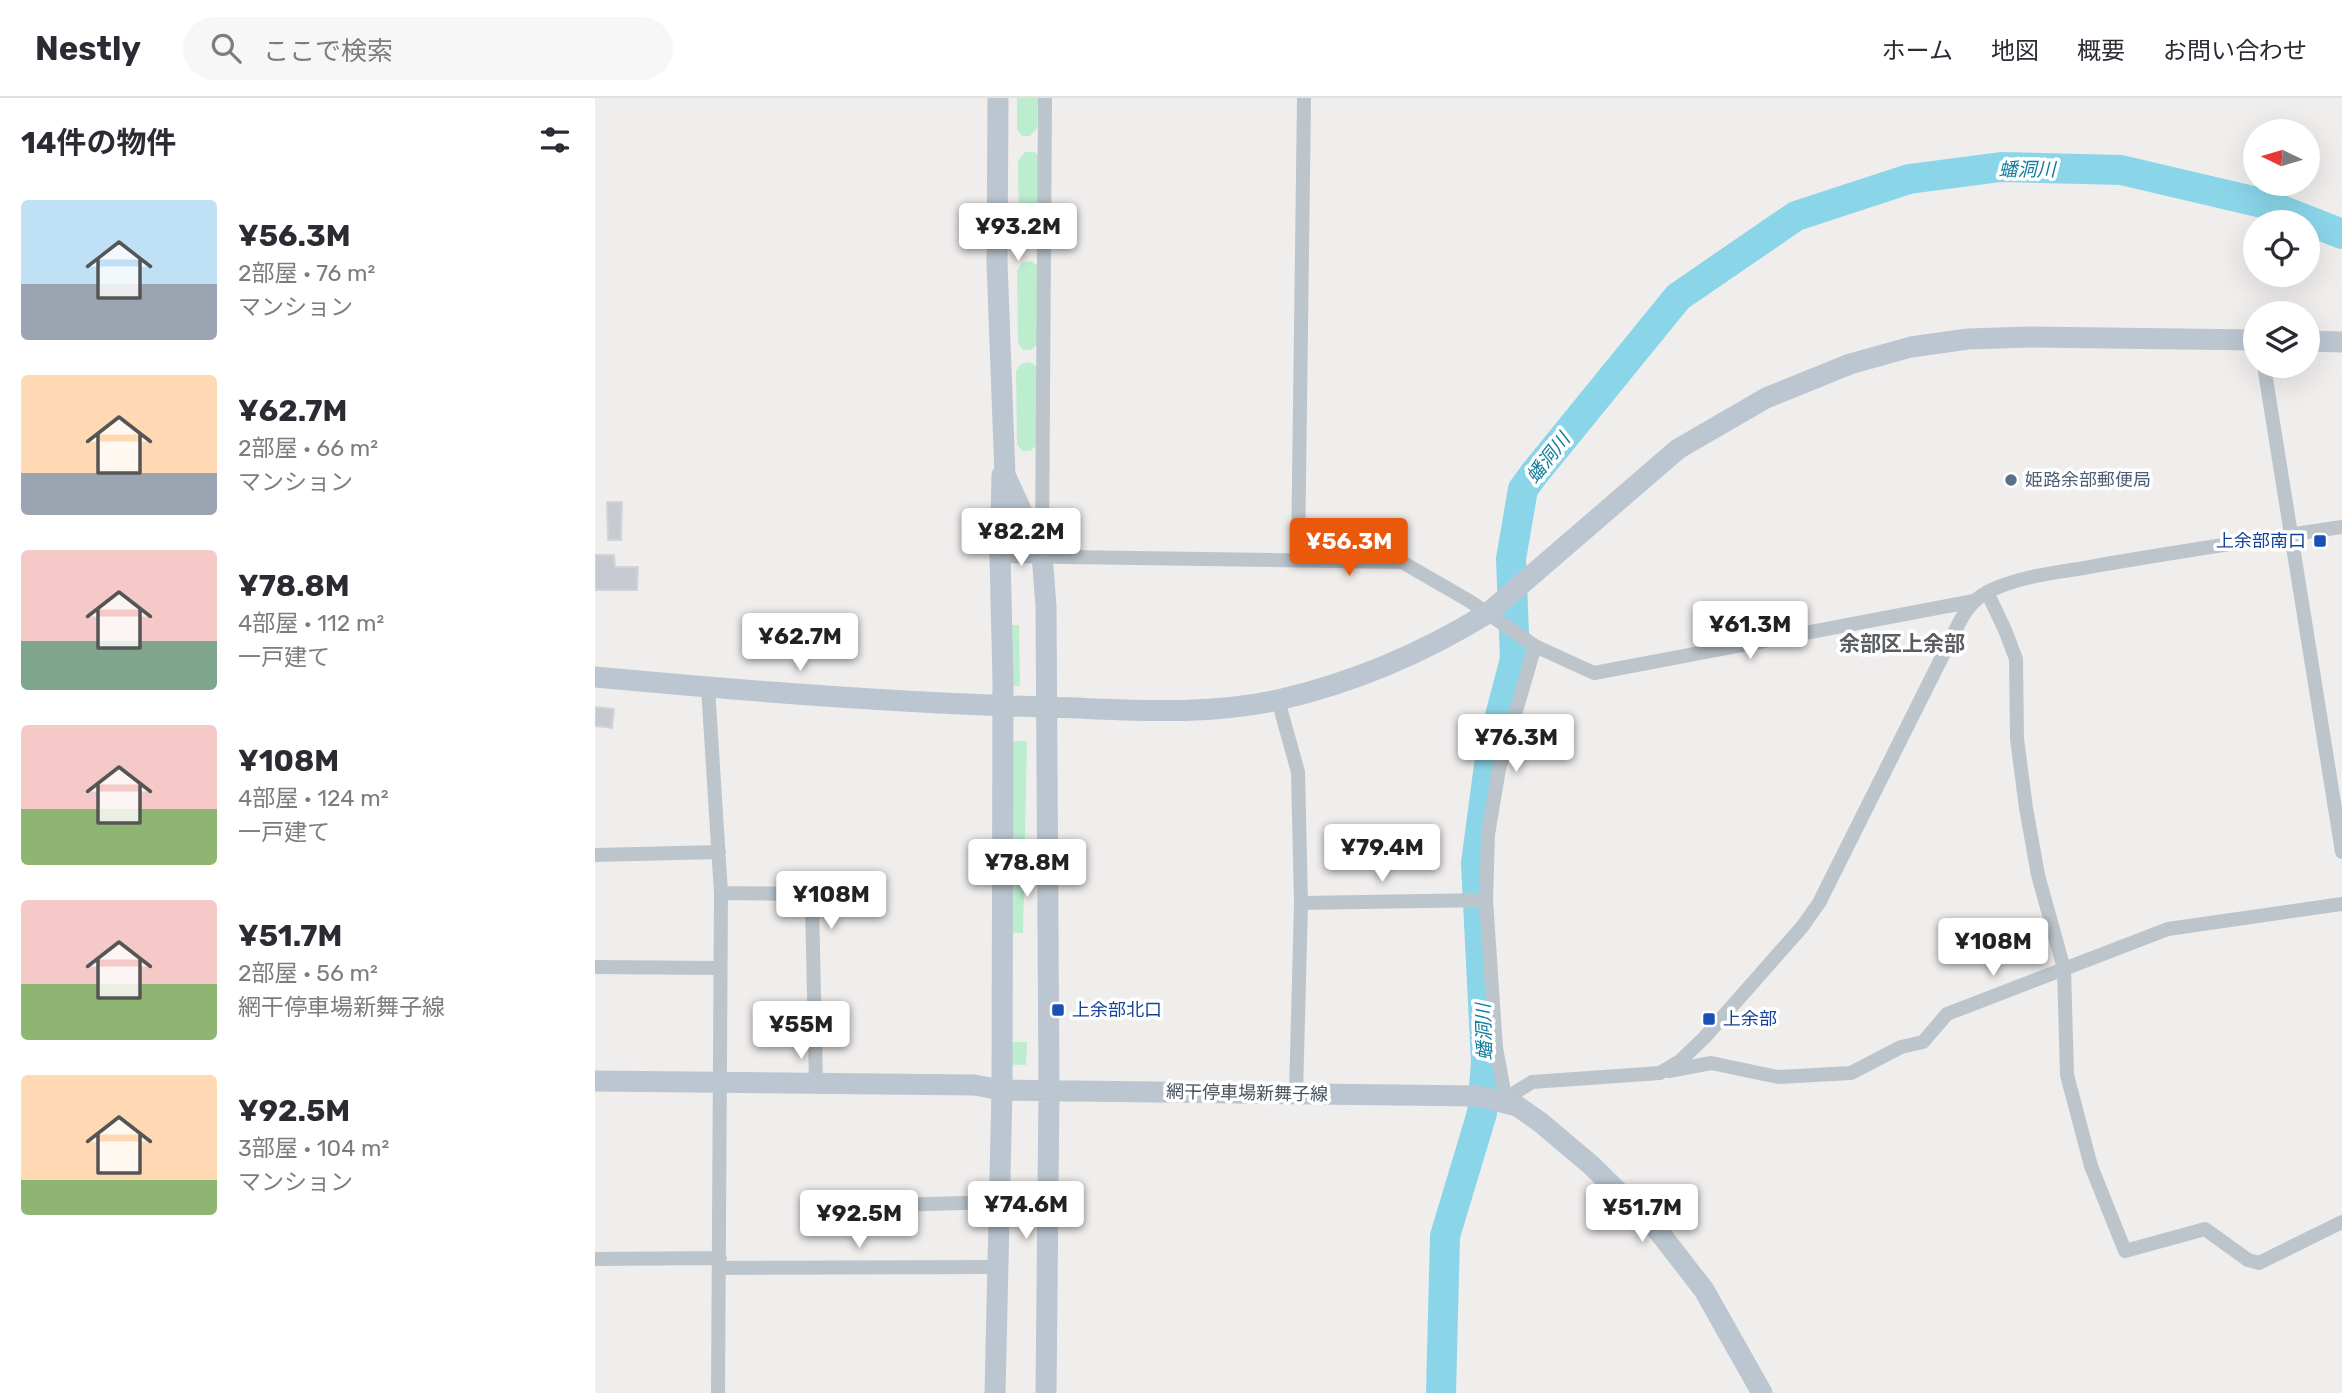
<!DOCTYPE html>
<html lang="ja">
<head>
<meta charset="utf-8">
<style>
	body { margin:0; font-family:Rubik,"Noto Sans JP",sans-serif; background:#f7f7f7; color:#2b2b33; height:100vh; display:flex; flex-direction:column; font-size:26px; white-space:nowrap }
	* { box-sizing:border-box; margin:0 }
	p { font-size:23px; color:#7c7c81 }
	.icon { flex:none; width:38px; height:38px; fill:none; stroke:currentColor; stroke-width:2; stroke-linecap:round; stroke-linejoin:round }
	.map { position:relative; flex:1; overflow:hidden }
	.drawer { display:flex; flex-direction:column; background:#fff; width:595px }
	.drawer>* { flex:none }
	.needle { width:46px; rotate:275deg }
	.fabs { position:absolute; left:1648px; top:21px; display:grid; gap:14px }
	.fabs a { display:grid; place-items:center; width:77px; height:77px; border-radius:50%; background:#fff; box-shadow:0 7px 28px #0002; font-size:35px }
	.price { position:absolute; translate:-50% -60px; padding:0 16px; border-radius:7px; background:#fff; color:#222; font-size:23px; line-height:46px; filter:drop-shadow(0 2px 4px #0008) }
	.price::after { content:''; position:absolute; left:50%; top:42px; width:21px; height:16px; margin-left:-10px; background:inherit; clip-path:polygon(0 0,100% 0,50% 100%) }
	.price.current { background:#ea580c; color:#fff }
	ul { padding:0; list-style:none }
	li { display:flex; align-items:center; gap:21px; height:175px; padding:0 21px }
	li span { display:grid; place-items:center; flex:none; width:196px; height:140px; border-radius:7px; color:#555 }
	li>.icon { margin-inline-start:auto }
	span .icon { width:84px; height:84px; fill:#fffc; stroke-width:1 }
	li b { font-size:30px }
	h2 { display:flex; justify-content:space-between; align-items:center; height:84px; padding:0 21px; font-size:30px }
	header { display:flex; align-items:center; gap:42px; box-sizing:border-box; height:98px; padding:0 35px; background:#fff; border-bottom:2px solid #e1e1e2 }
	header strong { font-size:33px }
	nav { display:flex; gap:38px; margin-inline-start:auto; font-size:24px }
	.search { width:490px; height:63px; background:#f7f7f7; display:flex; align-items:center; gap:18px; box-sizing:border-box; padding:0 24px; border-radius:38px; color:#7c7c81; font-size:26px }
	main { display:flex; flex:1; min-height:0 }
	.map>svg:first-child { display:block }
</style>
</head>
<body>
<header>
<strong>Nestly</strong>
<div class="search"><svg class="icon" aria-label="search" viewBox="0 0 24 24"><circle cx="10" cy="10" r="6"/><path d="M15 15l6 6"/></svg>ここで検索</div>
<nav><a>ホーム</a><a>地図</a><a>概要</a><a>お問い合わせ</a></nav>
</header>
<main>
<section class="drawer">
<h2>14件の物件<svg class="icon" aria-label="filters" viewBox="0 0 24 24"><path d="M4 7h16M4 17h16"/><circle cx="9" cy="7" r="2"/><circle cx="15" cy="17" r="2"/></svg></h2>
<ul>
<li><span style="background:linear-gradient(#bfe0f5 60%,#9aa5b1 0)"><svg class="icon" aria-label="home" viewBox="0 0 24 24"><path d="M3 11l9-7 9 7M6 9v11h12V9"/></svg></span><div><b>¥56.3M</b><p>2部屋 · 76 m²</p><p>マンション</p></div></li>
<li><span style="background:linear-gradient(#ffd9b3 70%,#9aa5b1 0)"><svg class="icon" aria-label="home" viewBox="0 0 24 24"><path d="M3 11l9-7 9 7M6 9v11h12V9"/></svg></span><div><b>¥62.7M</b><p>2部屋 · 66 m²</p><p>マンション</p></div></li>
<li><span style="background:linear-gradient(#f6c9c9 65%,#7fa58c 0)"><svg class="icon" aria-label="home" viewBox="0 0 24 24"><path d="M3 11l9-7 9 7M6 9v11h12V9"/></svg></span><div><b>¥78.8M</b><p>4部屋 · 112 m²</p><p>一戸建て</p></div></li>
<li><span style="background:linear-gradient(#f6c9c9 60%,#8fb573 0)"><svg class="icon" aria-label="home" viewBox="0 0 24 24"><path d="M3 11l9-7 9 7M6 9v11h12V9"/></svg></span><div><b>¥108M</b><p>4部屋 · 124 m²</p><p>一戸建て</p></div></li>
<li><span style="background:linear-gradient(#f6c9c9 60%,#8fb573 0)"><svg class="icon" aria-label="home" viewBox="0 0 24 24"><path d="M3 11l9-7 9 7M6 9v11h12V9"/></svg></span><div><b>¥51.7M</b><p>2部屋 · 56 m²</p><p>網干停車場新舞子線</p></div></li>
<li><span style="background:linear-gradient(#ffd9b3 75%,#8fb573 0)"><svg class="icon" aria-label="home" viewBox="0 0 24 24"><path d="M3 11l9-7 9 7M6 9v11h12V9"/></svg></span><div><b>¥92.5M</b><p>3部屋 · 104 m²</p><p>マンション</p></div></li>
</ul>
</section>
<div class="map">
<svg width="1747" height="1295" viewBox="0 0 1747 1295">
	<rect width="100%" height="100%" fill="#f0eded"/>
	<path fill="#bcedcf" d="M422 0H443L442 30 435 38H427L422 31Z
		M430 54H440L444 58 442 138 436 142H429L424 135 423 63Z
		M436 163 443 168 442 247 435 252H428L423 245 422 173 427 165Z
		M435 264 442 269 443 342 441 348 435 353H427L422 346 421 273 426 266Z
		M411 527H424L425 588H412Z
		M407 643H432L428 835 404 834Z
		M408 944H432L431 967 407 966Z"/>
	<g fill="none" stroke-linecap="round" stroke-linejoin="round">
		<path stroke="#8bd5e9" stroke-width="30" d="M846 1295 850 1138 887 1015 891 964 881 765 896 652 920 561 916 461 928 391 939 376 1083 199 1201 118 1314 81 1406 69 1526 72 1671 106 1747 136"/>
	</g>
	<path fill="#c7cad0" stroke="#d1d4d9" stroke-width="2" d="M12 404H27L26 442H13Z
		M0 457H19L20 469H43L42 492H0Z
		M0 609 19 611 17 630 0 628Z"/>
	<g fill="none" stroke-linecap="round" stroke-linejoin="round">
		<path stroke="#bcc5cc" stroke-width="14" d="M1669 268 1747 754
			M447 450 450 0
			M405 458 807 464 876 504 940 548 999 575 1379 503
			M703 461 709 0
			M1392 494 1410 532 1421 561 1422 641 1431 710 1443 777 1469 871 1472 977 1496 1068 1530 1153 1610 1131 1653 1162 1664 1165 1747 1124
			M113 590 126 795 123 1295
			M683 602 703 674 706 805 701 996
			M0 757 124 754
			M126 795 210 796 217 807 221 984
			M706 805 891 802
			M0 869 124 870
			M1074 973 1116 965 1183 979 1256 975 1306 949 1328 944 1352 916 1573 831 1747 806
			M911 1004 921 994 937 984 1065 975 1085 963 1110 939 1207 829 1224 805 1364 525C1373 508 1383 497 1401 490 1434 476 1471 474 1505 467 1586 453 1666 441 1747 429
			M911 1004 901 950 891 802 893 736 904 671 940 548
			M295 1107 404 1104
			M0 1161 125 1160
			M124 1170 404 1169"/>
		<path stroke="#bbc6d1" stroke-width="21" d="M403 0 402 164 410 377 447 457 451 508 454 992 451 1295
			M1713 243 1747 244
			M0 579C149 593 300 605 450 609 529 611 605 619 683 602 758 585 828 555 893 515L1083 351 1171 300 1255 266 1316 249 1373 241 1435 239 1661 242
			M0 983 379 987 407 992 883 998 922 1008 945 1024 996 1067 1064 1134 1109 1192 1167 1295
			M400 1295 407 992 408 583 405 458 407 377"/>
	</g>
	<circle fill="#5c6f8a" stroke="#fff" stroke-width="2.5" cx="1416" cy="382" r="7"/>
	<g fill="#1a4fb4" stroke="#fff" stroke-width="2.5">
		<rect x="1718" y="436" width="14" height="14" rx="3.5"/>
		<rect x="456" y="905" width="14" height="14" rx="3.5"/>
		<rect x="1107" y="914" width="14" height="14" rx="3.5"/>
	</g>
	<g text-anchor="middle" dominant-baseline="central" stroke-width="7" stroke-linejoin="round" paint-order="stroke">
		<g font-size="18" fill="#4e5e75" stroke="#fff" text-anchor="start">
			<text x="1430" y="382">姫路余部郵便局</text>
		</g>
		<g font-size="18" fill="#164399" stroke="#fff" text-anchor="start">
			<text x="1711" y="443" text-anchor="end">上余部南口</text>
			<text x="477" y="912">上余部北口</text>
			<text x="1128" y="921">上余部</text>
		</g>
		<g font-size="18" fill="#46515a" stroke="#fff">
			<text transform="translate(652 995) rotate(1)">網干停車場新舞子線</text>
		</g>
		<g font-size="19" font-style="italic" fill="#107e9c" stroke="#fff">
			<text x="1432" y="71">蟠洞川</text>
			<text transform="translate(953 360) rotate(-52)">蟠洞川</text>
			<text transform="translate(889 934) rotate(-92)">蟠洞川</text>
		</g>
		<g font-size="21" font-weight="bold" fill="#5a5e62" stroke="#fff">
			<text x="1307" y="545">余部区上余部</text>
		</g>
	</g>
</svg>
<div class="fabs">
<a><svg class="needle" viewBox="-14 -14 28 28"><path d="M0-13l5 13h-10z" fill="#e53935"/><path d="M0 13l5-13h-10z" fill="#7c7c81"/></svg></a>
<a><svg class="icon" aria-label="locate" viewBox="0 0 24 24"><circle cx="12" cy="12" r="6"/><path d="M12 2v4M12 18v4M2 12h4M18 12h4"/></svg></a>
<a><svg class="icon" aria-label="layers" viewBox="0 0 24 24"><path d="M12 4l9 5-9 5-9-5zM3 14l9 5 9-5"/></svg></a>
</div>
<b class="price" style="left:423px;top:165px">¥93.2M</b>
<b class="price" style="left:426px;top:470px">¥82.2M</b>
<b class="price current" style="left:754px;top:480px">¥56.3M</b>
<b class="price" style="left:1155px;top:563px">¥61.3M</b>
<b class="price" style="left:205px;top:575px">¥62.7M</b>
<b class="price" style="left:921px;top:676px">¥76.3M</b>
<b class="price" style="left:787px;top:786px">¥79.4M</b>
<b class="price" style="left:432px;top:801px">¥78.8M</b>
<b class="price" style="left:236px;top:833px">¥108M</b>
<b class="price" style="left:1398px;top:880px">¥108M</b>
<b class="price" style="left:206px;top:963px">¥55M</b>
<b class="price" style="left:431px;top:1143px">¥74.6M</b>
<b class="price" style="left:1047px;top:1146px">¥51.7M</b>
<b class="price" style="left:264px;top:1152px">¥92.5M</b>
</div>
</main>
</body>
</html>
